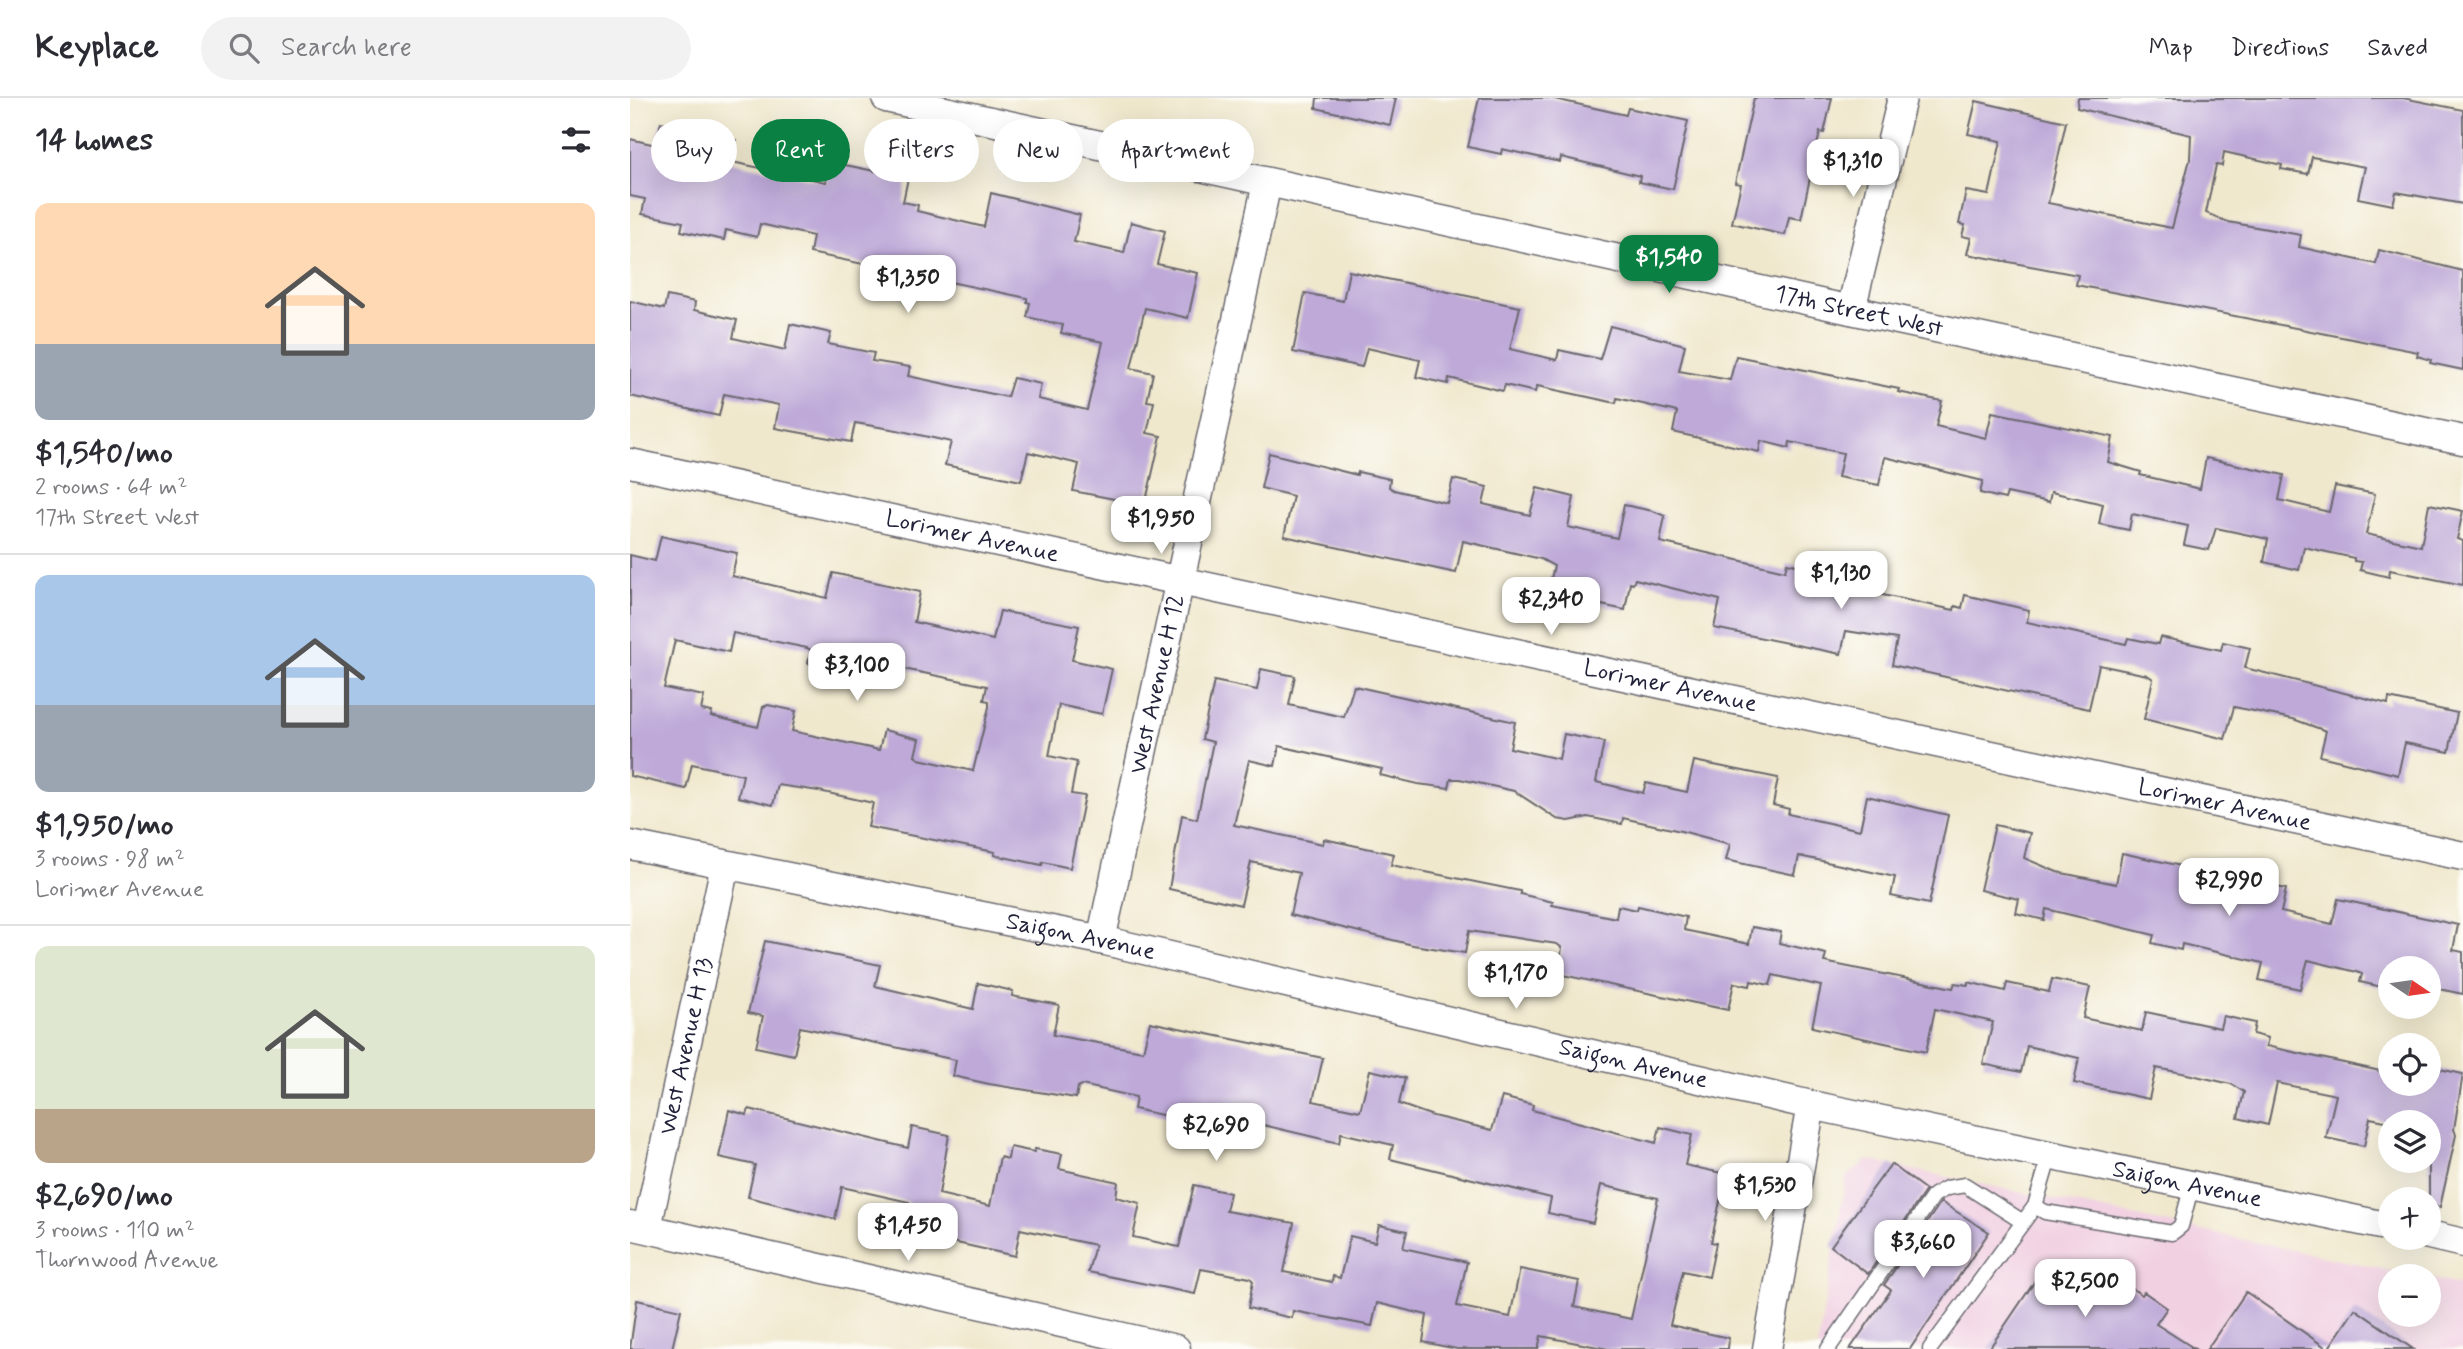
<!DOCTYPE html>
<html lang="en">
<head>
<meta charset="utf-8">
<style>
	body { margin:0; font-family:Mynerve,sans-serif; background:#f2f2f3; color:#2b2b33; height:100vh; display:flex; flex-direction:column; font-size:26px; white-space:nowrap }
	* { box-sizing:border-box; margin:0 }
	p { font-size:23px; color:#7c7c81 }
	.icon { flex:none; width:38px; height:38px; fill:none; stroke:currentColor; stroke-width:2; stroke-linecap:round; stroke-linejoin:round }
	.map { position:relative; flex:1; overflow:hidden }
	.sheet { display:flex; flex-direction:column; background:#fff; width:630px }
	.sheet>* { flex:none }
	.banner { position:absolute; left:21px; top:21px; width:665px; height:63px; display:flex; gap:14px }
	.needle { width:46px; rotate:103deg }
	.tools { position:absolute; left:1748px; top:858px; display:grid; gap:14px }
	.tools a { display:grid; place-items:center; width:63px; height:63px; border-radius:50%; background:#fff; box-shadow:0 7px 28px #0002; font-size:35px }
	.price { position:absolute; translate:-50% -60px; padding:0 16px; border-radius:14px; background:#fff; color:#222; font-size:23px; line-height:46px; filter:drop-shadow(0 2px 4px #0008) }
	.price::after { content:''; position:absolute; left:50%; top:42px; width:21px; height:16px; margin-left:-10px; background:inherit; clip-path:polygon(0 0,100% 0,50% 100%) }
	.price.selected { background:#0b8043; color:#fff }
	ul { padding:0; list-style:none }
	li { display:grid; align-content:center; gap:14px; height:371px; padding:0 35px }
	li+li { border-top:2px solid #e1e1e2 }
	li span { display:grid; place-items:center; height:217px; border-radius:14px; color:#555 }
	li>.icon { margin-inline-start:auto }
	span .icon { width:126px; height:126px; fill:#fffc; stroke-width:1 }
	li b { font-size:30px }
	h2 { display:flex; justify-content:space-between; align-items:center; height:84px; padding:0 35px; font-size:30px }
	.pill { padding:0 24px; border-radius:32px; background:#fff; box-shadow:0 7px 28px #0002; font-size:24px; line-height:63px }
	.pill.selected { background:#0b8043; color:#fff }
	header { display:flex; align-items:center; gap:42px; box-sizing:border-box; height:98px; padding:0 35px; background:#fff; border-bottom:2px solid #e1e1e2 }
	header strong { font-size:33px }
	nav { display:flex; gap:38px; margin-inline-start:auto; font-size:24px }
	.search { width:490px; height:63px; background:#f2f2f3; display:flex; align-items:center; gap:18px; box-sizing:border-box; padding:0 24px; border-radius:38px; color:#7c7c81; font-size:26px }
	main { display:flex; flex:1; min-height:0 }
	.map>svg:first-child { display:block }
</style>
</head>
<body>
<header>
<strong>Keyplace</strong>
<div class="search"><svg class="icon" aria-label="search" viewBox="0 0 24 24"><circle cx="10" cy="10" r="6"/><path d="M15 15l6 6"/></svg>Search here</div>
<nav><a>Map</a><a>Directions</a><a>Saved</a></nav>
</header>
<main>
<section class="sheet">
<h2>14 homes<svg class="icon" aria-label="filters" viewBox="0 0 24 24"><path d="M4 7h16M4 17h16"/><circle cx="9" cy="7" r="2"/><circle cx="15" cy="17" r="2"/></svg></h2>
<ul>
<li><span style="background:linear-gradient(#ffd9b3 65%,#9aa5b1 0)"><svg class="icon" aria-label="home" viewBox="0 0 24 24"><path d="M3 11l9-7 9 7M6 9v11h12V9"/></svg></span><div><b>$1,540/mo</b><p>2 rooms · 64 m²</p><p>17th Street West</p></div></li>
<li><span style="background:linear-gradient(#a9c7e8 60%,#9aa5b1 0)"><svg class="icon" aria-label="home" viewBox="0 0 24 24"><path d="M3 11l9-7 9 7M6 9v11h12V9"/></svg></span><div><b>$1,950/mo</b><p>3 rooms · 98 m²</p><p>Lorimer Avenue</p></div></li>
<li><span style="background:linear-gradient(#dfe7d0 75%,#b9a48a 0)"><svg class="icon" aria-label="home" viewBox="0 0 24 24"><path d="M3 11l9-7 9 7M6 9v11h12V9"/></svg></span><div><b>$2,690/mo</b><p>3 rooms · 110 m²</p><p>Thornwood Avenue</p></div></li>
</ul>
</section>
<div class="map">
<svg width="1833" height="1251" viewBox="0 0 1833 1251">
	<rect width="100%" height="100%" fill="#fdfcf7"/>
	<filter id="ink" filterUnits="userSpaceOnUse"><feTurbulence type="fractalNoise" baseFrequency=".0143" numOctaves="2"/><feDisplacementMap in="SourceGraphic" scale="14" xChannelSelector="R" yChannelSelector="G"/><feConvolveMatrix kernelMatrix="1 2 1 2 8 2 1 2 1" color-interpolation-filters="sRGB"/></filter>
	<filter id="wash" filterUnits="userSpaceOnUse"><feTurbulence type="fractalNoise" baseFrequency=".00686" numOctaves="4" result="noise"/><feDisplacementMap in="SourceGraphic" scale="28" xChannelSelector="R" yChannelSelector="G"/><feGaussianBlur stdDeviation="1.57" result="paint"/><feColorMatrix in="noise" values="0 0 0 0 0 0 0 0 0 0 0 0 0 0 0 0 0 1.4 0 .05"/><feComposite in="paint" operator="in"/></filter>
	<g filter="url(#wash)">
		<rect width="100%" height="100%" fill="#f0e8cd"/>
		<path fill="#f1d0e2" d="M1237 1062 1786 1178H1760V1216H1799V1180L1833 1188V1251H1187L1216 1079Z"/>
		<g id="blocks">
			<path fill="#bea9d8" fill-rule="evenodd" d="M687 0H766L760 27 686 10Z
				M849 0H920L996 17 998 10 1058 23 1043 91 1009 84 1010 78 931 59 930 64 872 51 871 56 838 49Z
				M1124 0H1202L1194 35 1190 34 1171 121 1159 119 1155 137 1102 125 1111 86 1105 85Z
				M1448 0H1773L1833 12V106L1766 94 1763 107 1728 100 1735 69 1682 59 1678 76 1651 71 1652 67 1594 54 1592 68 1586 67 1576 115 1598 124 1671 137 1669 149 1746 166 1749 152 1833 173V272L1800 265 1801 262 1787 258 1788 254 1446 187 1448 177 1337 156 1341 140 1332 138 1335 127 1329 126 1336 93 1359 97 1371 43 1338 36 1346 3 1436 24 1418 105 1542 130 1560 61 1561 37 1447 10Z
				M31 24 106 42 102 64 196 84 201 64 278 80 273 104 288 107 287 113 354 129 361 95 450 117 444 144 494 155 501 124 535 133 527 166 568 175 558 220 515 210 501 270 523 275 517 303 524 304 517 335 531 338 515 407 443 393 449 366 398 354 391 383 315 367 321 344 267 332 225 325 221 344 145 330 149 307 94 296 89 318 0 298V203L34 211 37 198 65 204 64 212 107 222 103 240 155 252 160 226 201 235 198 246 244 255 242 263 280 269 278 278 377 299 383 280 411 286 408 301 457 312 473 244 431 235 433 227 397 219 400 205 397 204V200L180 155 183 138 130 126 127 139 96 132 94 142 51 133 53 124 12 116 15 101 0 98V41L26 47Z
				M719 173 890 209 880 251 927 262 929 252 970 261 980 228 1055 247 1049 273 1100 282 1106 258 1269 291 1268 294 1312 303 1306 328 1356 340 1362 314 1483 339 1478 364 1511 374 1510 377 1570 391 1576 360 1654 377 1649 402 1699 414 1705 388 1745 396 1736 436 1791 448 1799 406 1833 413 1827 441 1833 443V487L1760 472 1759 479 1730 472 1732 464 1724 463V460L1674 449 1669 472 1634 464 1638 441 1586 430 1579 452 1554 447 1558 428 1502 416 1499 432 1469 426 1473 406 1421 394 1419 404 1377 395 1375 401 1350 395 1353 383 1255 359 1249 387 1208 379 1213 355 1160 344 1159 350 1131 343 1129 354 1043 334 1047 314 987 300 986 305 907 288 905 294 875 287 873 293 819 280 818 286 786 279 790 262 737 250 732 269 663 254 675 195 713 203Z
				M639 355 727 377 728 374 760 381 759 389 764 392 817 405 823 381 857 389 853 406 900 417 907 390 944 399 938 429 987 440 994 407 1023 413 1035 418 1030 444 1155 473 1157 465 1184 471 1188 452 1230 462 1224 491 1324 512 1325 508 1332 510 1335 497 1399 512 1397 524 1496 546 1498 540 1528 546 1530 539 1591 552 1593 544 1620 550 1615 570 1758 606 1759 600 1827 615 1819 654 1775 645 1768 677 1690 658 1696 633 1663 621 1604 609 1595 641 1514 621 1523 581 1517 577 1469 567 1459 611 1262 567 1267 541 1216 533 1211 556 1084 530 1090 502 1005 481 1003 486 1000 485 995 512 962 505 918 493 924 468 911 461 833 443 826 475 654 438 663 398 631 390Z
				M31 438 107 455 102 478 197 500 203 475 290 494 284 524 363 542 370 513 449 528 442 562 482 571 472 616 429 607 419 658 447 664 441 696 455 698 440 770 413 764 412 767 364 757 365 754 238 729 243 705 189 693 148 687 143 707 108 699 113 677 62 666 56 691 0 678V457L25 463ZM103 535 177 550 181 552 178 565 215 574V571L251 578 254 567 357 588 354 602 359 603V609L343 673 289 661 285 658 289 641 254 632 249 652 162 633 166 613 138 607 133 609 128 629 81 618 82 614 71 612 74 598 34 590 45 542 99 554Z
				M631 571 665 578 659 607 714 619 724 588 885 624 880 650 929 661 934 636 974 644 966 684 1013 695 1016 685 1057 694 1064 663 1148 680 1143 707 1159 711 1158 716 1230 732 1237 698 1318 717 1299 806 1261 798 1265 779 1169 758 1165 777 1096 762 1100 746 1055 734 993 720 992 726 958 719 939 723 927 721 884 693 830 681H821L819 690 788 686 750 677 752 671 649 648 645 668 619 662 604 727 693 746 694 741 764 756 761 767 890 793V796L923 804 922 807 986 820 988 808 1007 812 1008 808 1056 819 1054 832 1119 846 1122 829 1151 834 1149 845 1196 856 1194 864 1323 890 1325 885 1338 887V884L1375 893 1377 885 1419 894 1422 881 1460 889 1453 920 1512 933 1516 914 1590 930 1593 918 1625 925 1623 936 1638 940 1636 948 1755 974 1756 966 1760 967V985H1799L1800 969 1833 976 1824 1031 1826 1037 1810 1109 1799 1107V1024H1760L1740 1020 1734 1048 1696 1040 1706 997 1647 985 1638 1027 1608 1020 1614 994 1601 986 1557 976 1526 970 1519 1001 1444 985 1449 960 1397 948 1391 974 1353 966 1363 924 1305 911 1296 954 1182 929 1191 888 1143 877 1140 887 1121 883 1120 888 1104 885 1098 912 928 876 932 850 927 846 839 833 835 855 783 847 660 817 669 775 621 764 611 807 539 791 552 717 567 721 583 644 572 641 584 583 627 592Z
				M1365 727 1400 735 1394 760 1427 774 1486 786 1492 755 1656 791 1651 814 1702 826 1708 801 1828 827 1823 852 1833 854V896L1799 889V870H1760V891L1730 884 1732 876 1727 874 1678 862 1670 891 1629 882 1633 865 1552 846 1551 852 1522 845 1524 837 1416 811 1414 822 1386 815 1389 801 1350 792Z
				M135 843 250 867 245 888 343 911 348 885 383 893 382 898 429 907 423 937 513 953 520 924 693 960 683 1003 730 1013 740 972 775 980 769 1006 803 1018 862 1032 872 999 903 1007 902 1012 1026 1045 1030 1029 1062 1037 1055 1067 1096 1076 1081 1144 1086 1145 1079 1179 1053 1173 1040 1227 1099 1240 1098 1251H978L911 1238 908 1251H827L793 1244 797 1217 747 1205 742 1228 663 1213 662 1220 618 1210 623 1183 620 1180 571 1171 565 1196 458 1174 465 1147 390 1131 385 1158 273 1133 279 1104 212 1089 205 1121 118 1099 125 1067 89 1059 99 1012 117 1017 119 1011 278 1050 282 1029 319 1037 309 1096 360 1108 370 1059 378 1061 380 1049 404 1054 405 1051 432 1056 429 1071 488 1084 486 1099 510 1105 503 1139 549 1149 564 1087 600 1095 596 1113 664 1125 654 1174 702 1184 703 1178 710 1180 720 1138 745 1144 749 1127 777 1133 773 1150 837 1164 827 1208 880 1219 890 1171 949 1183 944 1209 1001 1221 1028 1100 971 1087 963 1125 918 1115 921 1100 760 1061 763 1047 711 1035 709 1045 591 1017 588 1029 504 1011 506 999 452 987 448 989 446 1000 359 986 323 978 326 962 170 929 164 957 126 949 133 918 118 915Z
				M1261 1066 1296 1092 1238 1176 1201 1148Z
				M1311 1104 1359 1134 1280 1251H1220L1261 1192 1254 1187Z
				M1419 1171 1488 1200 1497 1187 1512 1197 1514 1194 1537 1210 1526 1226 1565 1251H1359L1409 1177 1414 1180Z
				M1616 1194 1698 1251 1725 1211 1783 1251H1577Z
				M7 1202 51 1212 42 1251H0Z"/>
		</g>
	</g>
	<g filter="url(#ink)">
		<use href="#blocks" fill-opacity="0" stroke="#6a676e" stroke-width="2"/>
		<g fill="none" stroke-linecap="round" stroke-linejoin="round">
			<g stroke="#6a676e" stroke-width="17">
				<path id="lane" d="M1405 1108 1415 1114 1542 1135 1551 1128 1562 1087
					M1198 1251 1304 1097 1317 1090 1335 1087 1393 1124
					M1300 1251 1405 1108 1420 1057"/>
			</g>
			<g stroke="#6a676e" stroke-width="31">
				<g id="street">
					<path id="s1" d="M256 0 1221 212 1833 342"/>
					<path d="M1221 212 1272 0"/>
					<path id="s2" d="M0 365 1833 758"/>
					<path id="s3" d="M0 747 471 842 1181 1007 1760 1129"/>
					<path id="s4" d="M471 842 637 85"/>
					<path d="M0 1127 546 1251"/>
					<path id="s5" d="M17 1130 95 767"/>
					<path d="M1799 1137 1833 1145"/>
					<path d="M1137 1251 1181 1007"/>
				</g>
			</g>
			<use href="#lane" stroke="#fff" stroke-width="14"/>
			<use href="#street" stroke="#fff" stroke-width="28"/>
		</g>
	</g>
	<g text-anchor="middle" dominant-baseline="central" stroke-width="5" stroke-linejoin="round" paint-order="stroke">
		<g font-size="24" fill="#22223b" stroke="#fdfcf7">
			<text stroke="none"><textPath href="#s1" startOffset="996">17th Street West</textPath></text>
			<text stroke="none"><textPath href="#s2" startOffset="350">Lorimer Avenue</textPath></text>
			<text stroke="none"><textPath href="#s4" startOffset="262">West Avenue H 12</textPath></text>
			<text stroke="none"><textPath href="#s2" startOffset="1064">Lorimer Avenue</textPath></text>
			<text stroke="none"><textPath href="#s2" startOffset="1631">Lorimer Avenue</textPath></text>
			<text stroke="none"><textPath href="#s3" startOffset="460">Saigon Avenue</textPath></text>
			<text stroke="none"><textPath href="#s5" startOffset="186">West Avenue H 13</textPath></text>
			<text stroke="none"><textPath href="#s3" startOffset="1027">Saigon Avenue</textPath></text>
			<text stroke="none"><textPath href="#s3" startOffset="1594">Saigon Avenue</textPath></text>
		</g>
	</g>
</svg>
<div class="tools">
<a><svg class="needle" viewBox="-14 -14 28 28"><path d="M0-13l5 13h-10z" fill="#e53935"/><path d="M0 13l5-13h-10z" fill="#7c7c81"/></svg></a>
<a><svg class="icon" aria-label="locate" viewBox="0 0 24 24"><circle cx="12" cy="12" r="6"/><path d="M12 2v4M12 18v4M2 12h4M18 12h4"/></svg></a>
<a><svg class="icon" aria-label="layers" viewBox="0 0 24 24"><path d="M12 4l9 5-9 5-9-5zM3 14l9 5 9-5"/></svg></a>
<a>+</a>
<a>−</a>
</div>
<b class="price" style="left:1223px;top:101px">$1,310</b>
<b class="price selected" style="left:1039px;top:197px">$1,540</b>
<b class="price" style="left:278px;top:217px">$1,350</b>
<b class="price" style="left:531px;top:458px">$1,950</b>
<b class="price" style="left:1211px;top:513px">$1,130</b>
<b class="price" style="left:921px;top:539px">$2,340</b>
<b class="price" style="left:227px;top:605px">$3,100</b>
<b class="price" style="left:1599px;top:820px">$2,990</b>
<b class="price" style="left:886px;top:913px">$1,170</b>
<b class="price" style="left:586px;top:1065px">$2,690</b>
<b class="price" style="left:1135px;top:1125px">$1,530</b>
<b class="price" style="left:278px;top:1165px">$1,450</b>
<b class="price" style="left:1293px;top:1182px">$3,660</b>
<b class="price" style="left:1455px;top:1221px">$2,500</b>
<div class="banner">
<a class="pill">Buy</a>
<a class="pill selected">Rent</a>
<a class="pill">Filters</a>
<a class="pill">New</a>
<a class="pill">Apartment</a>
</div>
</div>
</main>
</body>
</html>
